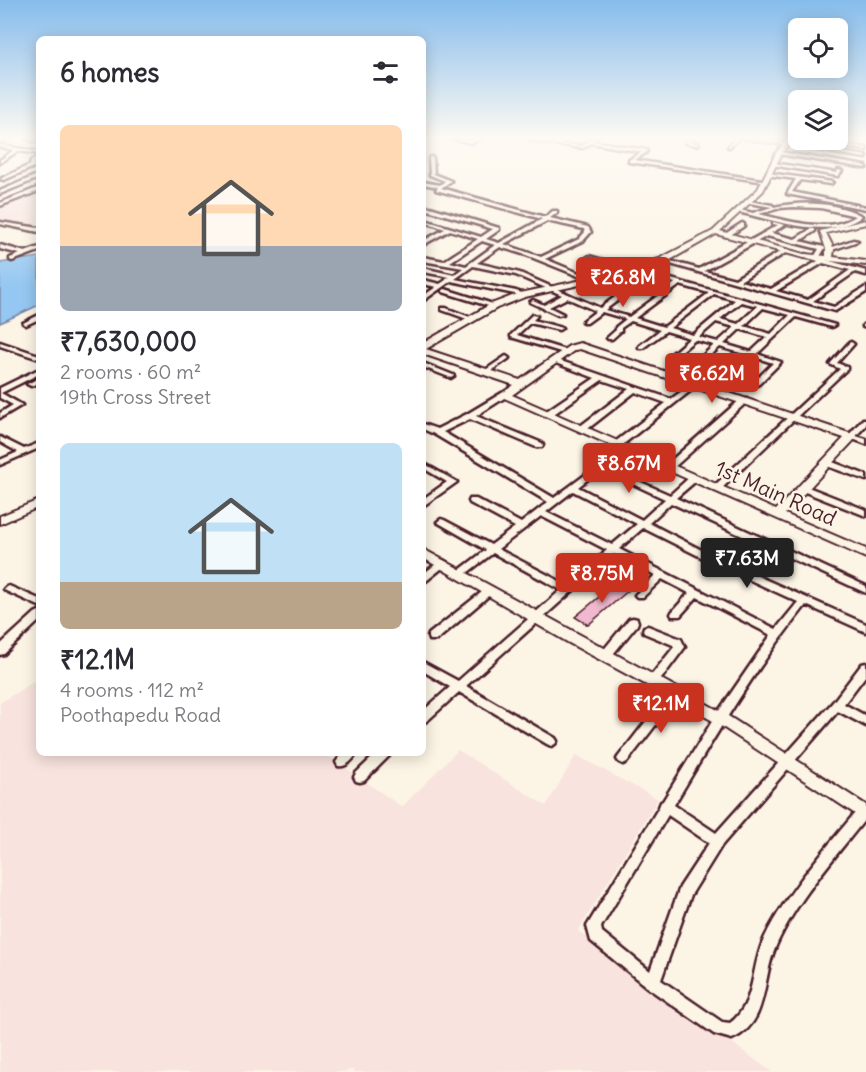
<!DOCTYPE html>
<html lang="en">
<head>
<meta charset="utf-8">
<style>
	body { margin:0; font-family:Delius,sans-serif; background:#f2f2f3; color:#2b2b33; height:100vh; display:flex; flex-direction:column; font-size:22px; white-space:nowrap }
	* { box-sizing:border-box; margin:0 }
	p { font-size:20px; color:#7c7c81 }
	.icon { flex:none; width:33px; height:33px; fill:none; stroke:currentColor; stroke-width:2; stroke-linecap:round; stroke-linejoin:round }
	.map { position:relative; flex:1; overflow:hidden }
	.sheet { position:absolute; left:36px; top:36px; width:390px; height:720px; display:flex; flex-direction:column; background:#fff; border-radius:9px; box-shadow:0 3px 15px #0003 }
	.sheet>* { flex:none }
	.fabs { position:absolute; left:788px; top:18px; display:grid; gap:12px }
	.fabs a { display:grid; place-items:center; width:60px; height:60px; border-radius:9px; background:#fff; box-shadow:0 3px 15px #0003; font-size:30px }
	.price { position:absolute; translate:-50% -51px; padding:0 14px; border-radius:6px; background:#c8321e; color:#fff; font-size:20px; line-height:39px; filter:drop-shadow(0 2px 3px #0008) }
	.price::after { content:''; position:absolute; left:50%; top:36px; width:18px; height:14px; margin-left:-9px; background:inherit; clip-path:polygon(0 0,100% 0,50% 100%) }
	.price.selected { background:#222; color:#fff }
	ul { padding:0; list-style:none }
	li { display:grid; align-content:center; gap:12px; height:318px; padding:0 24px }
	li span { display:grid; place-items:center; height:186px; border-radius:9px; color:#555 }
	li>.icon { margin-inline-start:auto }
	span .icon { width:108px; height:108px; fill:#fffc; stroke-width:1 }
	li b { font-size:26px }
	h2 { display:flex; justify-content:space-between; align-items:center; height:72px; padding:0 24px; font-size:26px }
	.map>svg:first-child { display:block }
</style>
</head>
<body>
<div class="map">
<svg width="866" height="1072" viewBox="0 0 866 1072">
	<rect width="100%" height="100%" fill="#fcf5e5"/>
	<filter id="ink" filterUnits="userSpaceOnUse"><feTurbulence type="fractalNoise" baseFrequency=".0167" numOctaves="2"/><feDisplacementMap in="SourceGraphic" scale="12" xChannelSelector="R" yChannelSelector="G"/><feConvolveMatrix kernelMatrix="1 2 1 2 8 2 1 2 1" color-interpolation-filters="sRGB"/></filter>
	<g filter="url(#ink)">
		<path fill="#f8e3de" d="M39 193V228L0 220V209Z
			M39 678V753H324L402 807 458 750 546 806 576 755 658 799 578 931 772 1072H356L352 1070 344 1072H0V703Z"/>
		<path fill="#94c7f1" stroke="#7684a2" stroke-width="1.5" d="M39 257V305L0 323V263Z"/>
		<path fill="#f0b9cf" stroke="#4a1f2b" stroke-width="1.5" d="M616 583 629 590 588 625 575 617Z"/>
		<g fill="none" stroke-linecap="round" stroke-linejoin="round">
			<g stroke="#4a1f2b" stroke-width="5">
				<path id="street" d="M24 138 39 140V142L25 139Z
					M447 138 471 141 476 138H481L472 143Z
					M592 138 596 139 593 141 647 150V152L634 160 768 181 766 182 629 162V160L642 152 591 143 583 148 531 141 533 140 582 146Z
					M688 138H693L689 141 699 144 697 145 685 143Z
					M735 138H739L730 147H728Z
					M743 138H755L866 156V158Z
					M798 140H805L866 148V150Z
					M0 145 39 152V154L18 151 0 163V160L14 150 0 147Z
					M779 152 866 166V168L778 154Z
					M39 157V160L34 163V167L4 180 0 179 30 165 31 161Z
					M431 157 433 158 434 174 451 181 441 188 545 217 553 211H557V213L550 218 588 227 591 232 583 241 545 259 596 280 591 281 526 255 500 247 477 263 520 273 600 308 645 275 587 259 586 258 589 256 835 325 832 327 796 317 757 354 781 362 759 384 757 385 753 383 773 363 754 357 738 371H734V369L748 355 720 347 683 380H679V378L714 345 695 340 672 359H668V357L690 338 666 331 643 348H639V346L660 330 631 321 621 328V331L612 339H608L607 338 616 330V327L626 319 602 312 587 323H583V321L596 311 567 298 549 307 563 314 558 315 530 302 533 300 544 305 562 295 516 275 473 266 455 279 516 291 525 294V296L451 281 423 301V296L436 287 423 284V280L440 284 446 280V278L450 277 423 272V268L454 275 463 268 423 261V257L444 261 478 239 450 230 423 245V241L445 229 428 223V221L481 237 493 229 428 210 423 211V208L430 207 499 228V230L486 239 499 243 542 219 436 190 438 187 423 184V182L440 185 445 181 430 175 429 158ZM547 221 584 229 585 232 579 239 541 257 504 244ZM482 241 495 245 466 266 450 262ZM650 276 675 283 629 317 605 310ZM680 285 709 293 664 327 635 318ZM714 294 735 300 693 335 670 328ZM741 302 758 306 738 324 720 319ZM763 308 790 315 771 334 744 326ZM716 322 735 327 718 342 699 337ZM740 329 767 337 751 352 724 344Z
					M773 163 837 173 838 170 842 171 838 176 772 165Z
					M768 173 833 182 831 184 800 180 792 192 866 207V209L787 194 796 179 766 175Z
					M37 175H39V178L0 194V191Z
					M37 188H39V191L0 206V203Z
					M749 201 772 205 774 207C801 201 837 202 862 216 832 241 773 220 738 212V211L740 210 753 213 772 207 749 203ZM793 207 821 208 856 216C829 234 788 221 759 214L780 208Z
					M0 222 39 228V232L0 224Z
					M773 222 785 225 771 233 795 239 811 229H815V231L800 241 824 247 825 248 819 258 866 271V275L855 272 813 301 834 307 864 288 866 287V292L835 311 660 261 663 259 699 269 778 225 773 224ZM767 236 819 249 814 257 806 254 803 256 818 261 771 289 740 281 787 252V250H783L735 279 704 271ZM823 263 850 270 808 300 776 291Z
					M742 223 744 224V226L729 236H725V234Z
					M853 240 858 241 832 250 827 249Z
					M0 245 25 252 39 247V251L12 261 10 260V258L20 254 0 249Z
					M445 289 496 305 497 306 492 307 443 292 442 291Z
					M442 308H446L475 319 470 320 442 310Z
					M39 315V319L26 325 23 323Z
					M532 315 537 316 533 320 562 328 559 330 530 323 517 335 568 351V353H564L511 337V335Z
					M866 323V328L863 327V325Z
					M0 342 39 355V359L0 346Z
					M851 342 854 344 837 363 847 367V369L720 490H714L713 488 714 486 840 369 830 364 849 343Z
					M506 356 509 358 508 359 488 373H484V371Z
					M555 359 671 399 693 383 695 382 699 384 621 446H618L614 444 615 442 666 403 635 392 585 431H579V427L629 389 602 380 551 416H545V412L595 378 553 362V360Z
					M423 363 453 375 454 376 451 378 449 377 423 367Z
					M39 369V374L1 393 22 405 0 418V413L13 405 0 398V388Z
					M39 378V383L31 386 27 384Z
					M502 393H505L509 395 476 416 542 443 543 445 542 447H536L470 419 443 432 554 498 600 464 670 495 691 476H697L698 478 697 480 676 498 866 586V593L671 503 649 523 719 559 866 624V632L806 605C756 667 715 736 674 805L716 833 833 702 862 664 866 663V675L844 704 866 716V726L838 711 722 845 691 895 661 980 722 1022 730 1023C756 1004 751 966 764 939 787 891 825 850 859 808L863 806 866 808V818C836 856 792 905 774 951 762 981 768 1024 732 1039L714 1034 648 988 591 941 587 926 659 807 661 802 663 801 716 715 771 635 697 597 680 616H672L671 614 672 612 689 593 662 579 643 597H637L635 595 655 575 614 554 466 686 555 738 557 741 555 744 551 746 547 744 459 692 427 721 423 722V711L450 687 423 671V662L458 681 561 590 493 553 463 576H457L455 574 457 572 486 550 437 522 441 519 444 520 491 545 515 527 470 503 469 501 470 499H476L521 523 548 502 434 434 423 429V424L437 429 467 414ZM601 469 665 499 642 520 578 487ZM573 491 637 524 612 545 546 512ZM541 516 607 550 567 585 498 549ZM643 528 713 563 798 602 776 629 619 549ZM668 815 709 843 680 887 650 971 602 932 601 927Z
					M741 399H747L748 401 672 469H666L665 467 666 465Z
					M863 419H866V425L856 436 866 439V444L847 437Z
					M0 437 24 449 39 443V448L0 465V460L18 452 0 442Z
					M824 461H830L866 475V480L824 465 823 463Z
					M423 463 457 482 423 506V499L447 482 423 468Z
					M803 485 866 510V516L800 490 799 488Z
					M443 560 448 563 446 565 426 581 423 582V574L440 561Z
					M9 586 39 599V606L6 591 4 589 6 587Z
					M490 587 493 588 495 590 493 592 437 640H429L428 637 429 634 487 588Z
					M39 611V621L4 654 0 655V645L35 613Z
					M633 618 637 619 638 622 637 625 609 659 605 660 601 659 600 656 601 653 629 619Z
					M648 626 681 639 685 647 658 683 654 684 650 683 649 680 650 677 674 647 673 645 644 633 643 630 644 627Z
					M675 688 679 689 681 692 679 695 627 762 623 764 619 762 617 759 619 756 671 689Z
					M343 753H357C353 760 346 768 338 766L336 762Z
					M377 753H391L389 756 364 781 360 782 356 781 354 777 356 773Z"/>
			</g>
			<g stroke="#4a1f2b" stroke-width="4">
				<path id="secondary" d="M788 138H793L782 153 763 191 720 231 804 254 826 256V249L820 231 866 220V224L826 233 834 249 833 257 866 261V265L804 258 716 234 665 263 593 282 525 297 497 308 426 349 520 380 569 346 580 343 855 435 856 437 855 439 785 514 866 549V558L502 397V393L514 385 423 354V343L491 304 520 293 592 278 659 259 713 231 758 189 776 153ZM580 349 844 438 776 510 512 395 575 350Z
					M39 500V507L0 524V516Z
					M423 549 725 714 866 805V821L715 722 569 643 423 558Z"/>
			</g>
			<g stroke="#4a1f2b" stroke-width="4">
				<path id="primary" d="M2 138H11L0 143Z"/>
			</g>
			<use href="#street" fill="#fcf5e5" fill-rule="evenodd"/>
			<use href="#secondary" fill="#fcf5e5" fill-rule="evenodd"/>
			<use href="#primary" fill="#fcf5e5" fill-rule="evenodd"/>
			<path stroke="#4a1f2b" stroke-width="1.5" d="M0 141 8 138"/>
		</g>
	</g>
	<linearGradient id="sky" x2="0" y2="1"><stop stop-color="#86bcec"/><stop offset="0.48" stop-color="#fefaf3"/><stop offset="1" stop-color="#fefaf3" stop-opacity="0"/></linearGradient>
	<rect width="866" height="288" fill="url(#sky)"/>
	<g text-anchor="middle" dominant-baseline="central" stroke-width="5" stroke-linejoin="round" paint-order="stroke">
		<g font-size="21" fill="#4a1f2b" stroke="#fcf5e5">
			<text transform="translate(776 493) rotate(24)">1st Main Road</text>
		</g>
	</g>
</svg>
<div class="fabs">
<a><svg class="icon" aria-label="locate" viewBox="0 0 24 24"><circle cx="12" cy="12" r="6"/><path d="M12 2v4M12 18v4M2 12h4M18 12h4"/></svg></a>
<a><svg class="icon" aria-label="layers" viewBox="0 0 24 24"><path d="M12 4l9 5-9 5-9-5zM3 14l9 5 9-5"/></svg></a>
</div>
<b class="price" style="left:623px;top:308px">₹26.8M</b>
<b class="price" style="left:712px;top:404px">₹6.62M</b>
<b class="price" style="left:629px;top:494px">₹8.67M</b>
<b class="price selected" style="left:747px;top:589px">₹7.63M</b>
<b class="price" style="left:602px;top:604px">₹8.75M</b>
<b class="price" style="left:661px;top:734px">₹12.1M</b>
<section class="sheet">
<h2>6 homes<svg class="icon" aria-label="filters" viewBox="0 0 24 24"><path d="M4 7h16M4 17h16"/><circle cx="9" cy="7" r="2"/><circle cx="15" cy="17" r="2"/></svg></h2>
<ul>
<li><span style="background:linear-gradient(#ffd9b3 65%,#9aa5b1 0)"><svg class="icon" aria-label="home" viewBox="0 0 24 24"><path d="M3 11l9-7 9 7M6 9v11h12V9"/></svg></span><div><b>₹7,630,000</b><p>2 rooms · 60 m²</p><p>19th Cross Street</p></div></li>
<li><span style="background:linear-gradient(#bfe0f5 75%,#b9a48a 0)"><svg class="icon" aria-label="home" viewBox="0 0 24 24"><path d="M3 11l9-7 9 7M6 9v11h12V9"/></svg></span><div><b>₹12.1M</b><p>4 rooms · 112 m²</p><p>Poothapedu Road</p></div></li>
</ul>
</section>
</div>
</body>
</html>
